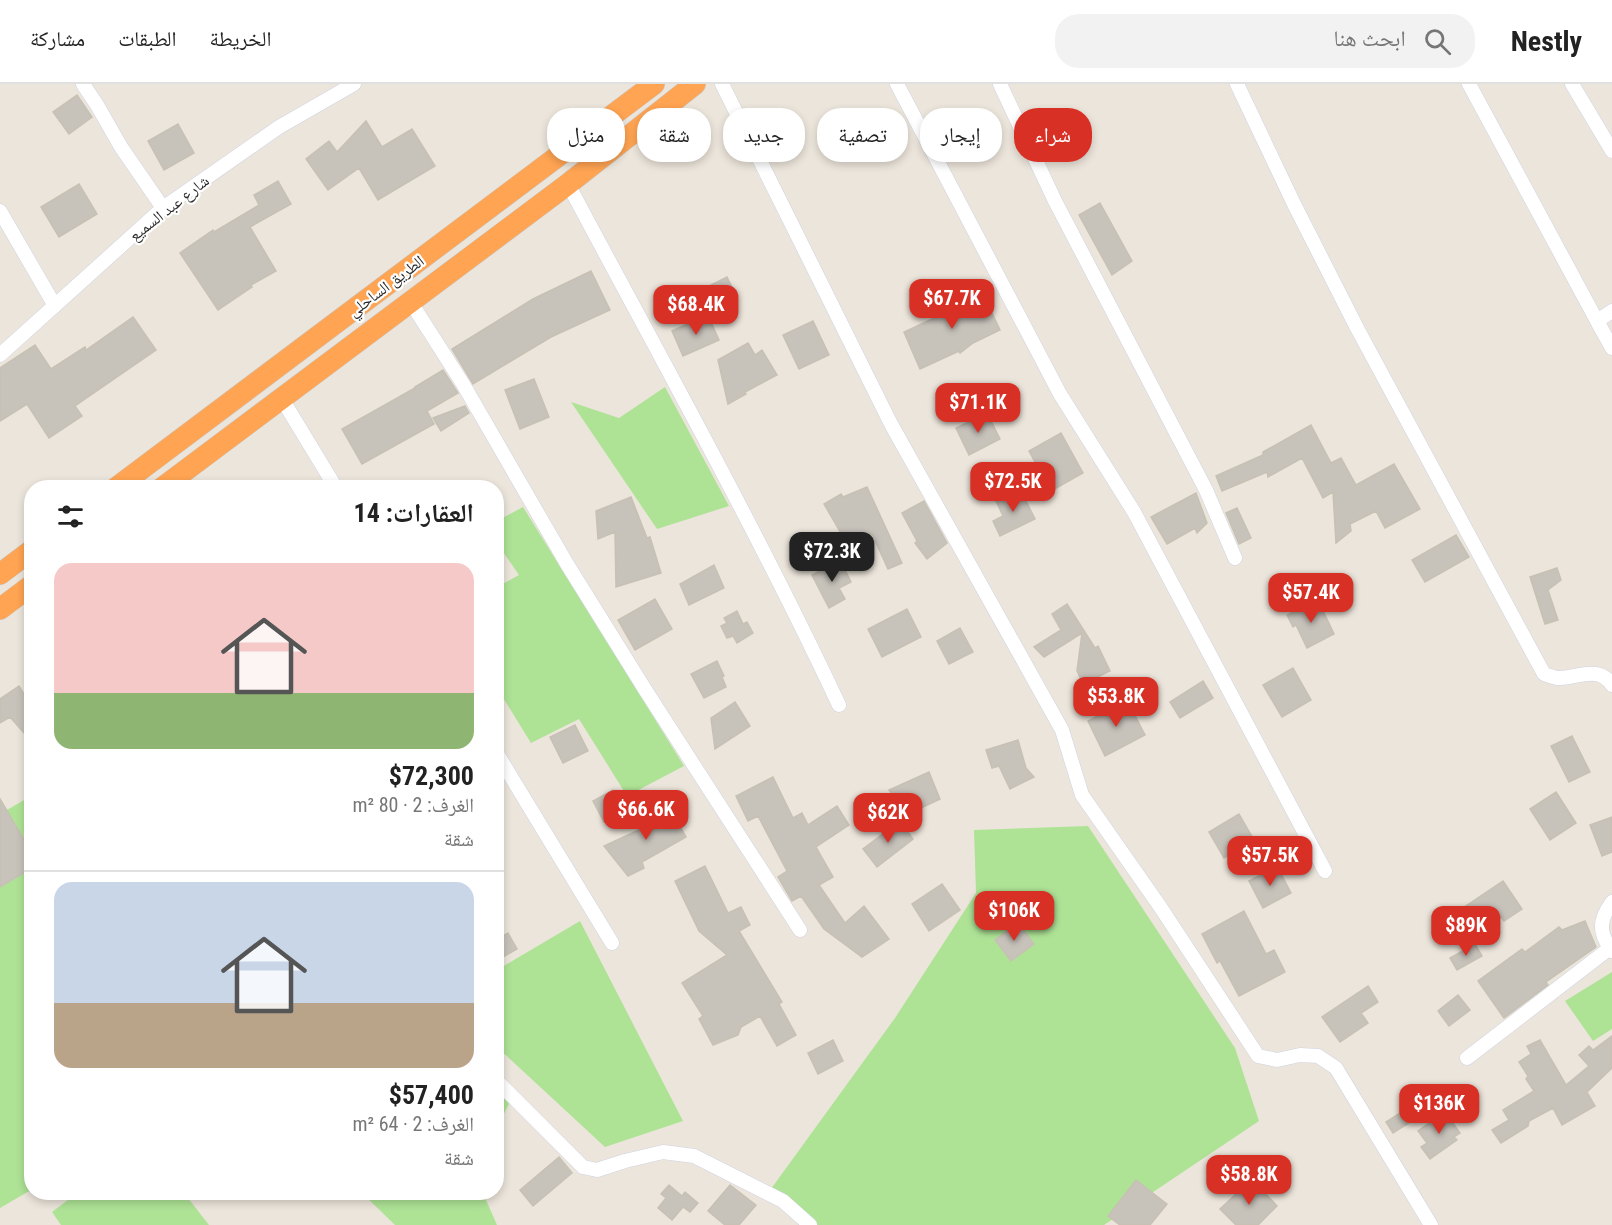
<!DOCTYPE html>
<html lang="ar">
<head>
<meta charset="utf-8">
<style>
	body { margin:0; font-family:"Roboto Condensed","Noto Naskh Arabic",sans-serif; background:#f2f2f2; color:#222; direction:rtl; height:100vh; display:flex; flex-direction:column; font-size:22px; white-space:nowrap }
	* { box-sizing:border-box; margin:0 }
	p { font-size:20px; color:#767676 }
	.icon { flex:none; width:33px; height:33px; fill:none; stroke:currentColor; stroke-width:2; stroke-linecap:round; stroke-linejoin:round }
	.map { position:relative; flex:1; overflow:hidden; direction:ltr }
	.drawer { position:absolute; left:24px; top:396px; width:480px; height:720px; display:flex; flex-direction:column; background:#fff; border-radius:24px; box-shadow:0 3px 9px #0003; direction:rtl }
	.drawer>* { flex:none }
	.top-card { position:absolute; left:522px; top:24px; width:570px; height:54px; direction:rtl; display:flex; gap:12px }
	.price { position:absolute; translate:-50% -51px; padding:0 14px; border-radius:12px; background:#d93025; color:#fff; font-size:20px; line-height:39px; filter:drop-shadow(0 2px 3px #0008) }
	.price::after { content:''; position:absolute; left:50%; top:36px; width:18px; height:14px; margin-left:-9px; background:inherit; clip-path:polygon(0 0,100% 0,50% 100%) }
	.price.selected { background:#222; color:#fff }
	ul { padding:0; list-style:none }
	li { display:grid; align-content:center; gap:12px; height:318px; padding:0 30px }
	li+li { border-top:2px solid #e0e0e0 }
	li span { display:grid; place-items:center; height:186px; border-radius:18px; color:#555 }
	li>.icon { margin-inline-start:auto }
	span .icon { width:108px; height:108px; fill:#fffc; stroke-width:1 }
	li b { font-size:26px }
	h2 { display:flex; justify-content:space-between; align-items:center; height:72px; padding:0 30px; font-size:26px }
	.chip { padding:0 21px; border-radius:24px; background:#fff; box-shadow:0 3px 9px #0003; font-size:21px; line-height:54px }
	.chip.selected { background:#d93025; color:#fff }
	header { display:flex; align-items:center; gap:36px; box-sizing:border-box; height:84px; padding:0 30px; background:#fff; border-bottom:2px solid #e0e0e0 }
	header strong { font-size:28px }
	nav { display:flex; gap:33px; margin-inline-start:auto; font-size:21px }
	.search { width:420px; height:54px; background:#f2f2f2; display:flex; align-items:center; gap:15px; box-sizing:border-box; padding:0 21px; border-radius:24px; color:#767676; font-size:22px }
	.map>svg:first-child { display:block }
</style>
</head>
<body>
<header>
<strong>Nestly</strong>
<div class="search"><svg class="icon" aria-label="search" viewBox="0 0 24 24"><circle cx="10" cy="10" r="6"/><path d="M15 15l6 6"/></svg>ابحث هنا</div>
<nav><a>الخريطة</a><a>الطبقات</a><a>مشاركة</a></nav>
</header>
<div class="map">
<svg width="1612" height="1141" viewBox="0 0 1612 1141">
	<rect width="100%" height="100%" fill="#ece5db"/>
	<path fill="#aee396" d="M665 303 729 422 657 445 571 318 619 334Z
		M523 423 684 682 627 712 579 635 531 659 497 604V503L519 491 497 459V437Z
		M31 712V1106L0 1124V730Z
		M1088 742 1235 964 1259 1037 1104 1141H799L768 1109 895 934 976 809 974 746Z
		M580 837 683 1037 605 1063 497 963V886Z
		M1612 888V945L1593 957 1565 917Z
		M500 999 509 1020 497 1043V1002Z
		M77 1109H184L209 1141H61L52 1128Z
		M362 1109H483L497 1141H395Z"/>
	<path fill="#c7c2ba" stroke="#c7c1b4" stroke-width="1.5" d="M77 11 92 33 69 50 53 28Z
		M366 37 382 63 412 45 435 82 378 116 359 84 328 106 306 75 329 57 337 68Z
		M178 40 194 69 164 86 148 57Z
		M278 97 291 120 250 143 276 187 251 201 252 203 218 226 180 169 213 146 214 148 259 121 254 111Z
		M79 100 97 130 59 153 41 123Z
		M1100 119 1132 177 1112 191 1079 131Z
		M591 187 610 226 551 253 473 300 452 265 533 215Z
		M727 193 735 209 709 222 701 206Z
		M981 206 1000 246 973 259 960 269 959 267 920 285 904 248 947 228V223Z
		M708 231 719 256 683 272 672 247Z
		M133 233 156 266 75 322 82 332 49 354 27 320 0 337V284L35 261 51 285 85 263 86 266Z
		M813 237 829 271 799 285 783 251Z
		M748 259 755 271 762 266 777 291 745 308 746 310 728 320 718 276Z
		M443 286 458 309 427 327 434 340 362 380 342 345 415 304V303Z
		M534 295 549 333 520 345 505 306Z
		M465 322 469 329 441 347 433 334Z
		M987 329 1000 355 969 371 956 344Z
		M1311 341 1331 379 1341 374 1356 401 1394 380 1420 425 1385 444 1376 427 1350 440 1351 447 1336 459 1333 408 1323 414 1302 374 1268 393 1267 388 1222 407 1216 392 1263 371V368Z
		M1061 349 1083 389 1051 407 1029 367Z
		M867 403 902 479 888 485 872 450 849 463 824 420 841 410 843 413Z
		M1020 405 1035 435 1000 452 993 437 1003 432 996 417Z
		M1196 409 1207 439 1197 449 1195 444 1167 460 1151 433Z
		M631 413 647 454 650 453 661 489 616 503 615 448 598 455 596 427Z
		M924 417 947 459 927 475 915 459 917 457 902 429Z
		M1237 424 1251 454 1239 460 1226 429Z
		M1456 451 1469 473 1425 498 1412 476Z
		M840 476 851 498 839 504 845 515 829 524 812 491Z
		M714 481 724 504 689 521 680 500Z
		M1557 484 1561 496 1548 506 1558 536 1545 540 1530 493Z
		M655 515 672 545 635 566 618 536Z
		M1318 516 1334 550 1307 564 1296 541 1293 543 1287 531Z
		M1067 520 1095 564 1098 562 1110 587 1083 600 1077 587 1082 549 1044 573 1034 563 1061 546 1052 530Z
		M907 525 921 553 882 573 868 545Z
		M737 527 743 540 747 538 753 549 737 559 733 552 727 554 721 542 727 539 724 534Z
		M960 544 973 568 949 580 937 557Z
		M717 577 724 592 722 593 726 603 704 614 691 590Z
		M1293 584 1311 616 1282 633 1263 601Z
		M1203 597 1213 614 1180 634 1170 618Z
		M19 602 25 612 32 608V658L10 633 0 639V615Z
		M1127 616 1145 651 1105 672 1088 637Z
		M735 618 750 642 715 665 711 634Z
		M575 641 588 667 563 679 550 653Z
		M1572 652 1590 688 1569 698 1551 662Z
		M1018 656 1026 684 1034 693 1010 705 999 682 992 684 986 666Z
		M929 688 940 715 908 730 889 706Z
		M773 693 793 734 802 729 808 741 837 722 849 741 816 763 833 793 819 801 845 839 864 822 889 855 862 873 824 845 801 812 792 817 778 793 787 787 758 732 748 737 736 712Z
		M613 706 625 727 604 738 593 717Z
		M1556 708 1576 739 1550 756 1530 725Z
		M0 715 32 769V784L0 803Z
		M668 721 686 753 642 778 644 784 628 792 604 762 641 745 638 739Z
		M1239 730 1254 756 1224 774 1209 748Z
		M1612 733V768L1602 772 1590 741Z
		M900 737 913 755 877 783 863 765Z
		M705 782 728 829 741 823 750 841 739 847 782 918 779 920 796 951 777 962 760 932 741 943 738 951 713 961 699 935 703 932 682 899 727 871 699 847 675 797Z
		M1277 782 1291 809 1263 824 1249 797Z
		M1503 797 1522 825 1504 837 1501 833 1463 857 1448 834Z
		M942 800 960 826 929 847 912 820Z
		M1244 827 1266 870 1274 866 1285 888 1239 912 1220 877 1217 879 1202 850Z
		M1585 837 1596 863 1546 898 1548 901 1504 934 1478 897 1522 865 1525 868 1559 843 1562 846Z
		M1018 839 1034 860 1011 877 995 856Z
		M508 849 517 865 496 877V856Z
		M1475 860 1482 872 1457 886 1450 874Z
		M1368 902 1378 918 1361 929 1368 939 1340 958 1322 933Z
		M1458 911 1470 926 1449 942 1438 927Z
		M1612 952V984L1587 1008 1595 1022 1562 1041 1553 1024 1529 1037 1528 1042 1501 1059 1492 1046 1509 1036 1503 1026 1534 1007 1526 995 1528 992 1519 978 1531 970 1527 962 1540 956 1566 1001 1589 982 1579 971 1589 962 1593 966Z
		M833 956 843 977 818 990 808 969Z
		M1408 1024 1415 1035 1393 1049 1386 1038Z
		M1445 1028 1460 1049 1454 1053 1457 1056 1430 1075 1421 1063 1427 1059 1418 1047Z
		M559 1073 572 1089 533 1122 520 1106Z
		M1252 1095 1277 1122 1258 1141H1236L1220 1125Z
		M1136 1096 1167 1120 1150 1141H1120L1108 1132Z
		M669 1101 682 1112 685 1108 698 1119 690 1128 683 1123 672 1136 658 1124 666 1114 661 1110Z
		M730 1101 756 1121 739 1141H725L708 1127Z"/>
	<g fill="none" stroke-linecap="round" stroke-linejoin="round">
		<g stroke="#d0d3e2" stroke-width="15">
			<path id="minor" d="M83 0 97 21 121 63 163 124
				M722 0 891 340 1062 646 1082 711 1161 824 1258 972 1277 976 1300 971 1318 972 1336 984 1431 1141
				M897 0 1060 310 1134 428 1325 787
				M1000 0 1055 117 1206 406 1235 474
				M1237 0 1294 120 1357 244 1544 590C1548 591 1554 594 1558 594 1575 595 1599 580 1612 601
				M1469 0 1597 237 1612 227
				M1572 0 1612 67
				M568 100C660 273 756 444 839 621
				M0 127 55 222
				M410 217 463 300 567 480 646 607 800 846
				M1597 237 1612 264
				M0 271 163 124 279 43 354 0
				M282 315 336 404
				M496 668 612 859
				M1612 818C1599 836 1598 848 1612 867
				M1467 974 1610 864
				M496 996 583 1083 597 1086 625 1077 663 1068 694 1072 783 1117 810 1141"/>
		</g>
		<g stroke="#c7c7c7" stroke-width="22">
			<path id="highway" d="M116 404 654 0
				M162 404 568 100 695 0
				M0 490 32 466
				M0 525 32 501"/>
		</g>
		<use href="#minor" stroke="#fff" stroke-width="14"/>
		<use href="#highway" stroke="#ffa452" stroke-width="21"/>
	</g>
	<g text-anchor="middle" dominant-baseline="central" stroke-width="4.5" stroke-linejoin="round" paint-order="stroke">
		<g font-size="16" fill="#292929" stroke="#fff">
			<text transform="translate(169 124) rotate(-38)">شارع عبد السميع</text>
			<text transform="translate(386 202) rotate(-37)">الطريق الساحلي</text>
		</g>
	</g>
</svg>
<b class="price" style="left:952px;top:246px">$67.7K</b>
<b class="price" style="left:696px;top:252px">$68.4K</b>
<b class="price" style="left:978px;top:350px">$71.1K</b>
<b class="price" style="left:1013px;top:429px">$72.5K</b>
<b class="price selected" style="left:832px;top:499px">$72.3K</b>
<b class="price" style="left:1311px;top:540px">$57.4K</b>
<b class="price" style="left:1116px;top:644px">$53.8K</b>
<b class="price" style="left:646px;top:757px">$66.6K</b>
<b class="price" style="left:888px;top:760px">$62K</b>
<b class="price" style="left:1270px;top:803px">$57.5K</b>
<b class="price" style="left:1014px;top:858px">$106K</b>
<b class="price" style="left:1466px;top:873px">$89K</b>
<b class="price" style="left:1439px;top:1051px">$136K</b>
<b class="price" style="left:1249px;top:1122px">$58.8K</b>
<div class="top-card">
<a class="chip selected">شراء</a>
<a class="chip">إيجار</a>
<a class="chip">تصفية</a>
<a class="chip">جديد</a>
<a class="chip">شقة</a>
<a class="chip">منزل</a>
</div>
<section class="drawer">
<h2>العقارات: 14<svg class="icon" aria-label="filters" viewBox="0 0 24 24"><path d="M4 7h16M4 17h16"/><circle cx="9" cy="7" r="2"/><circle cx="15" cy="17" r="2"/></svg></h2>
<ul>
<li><span style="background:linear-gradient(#f6c9c9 70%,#8fb573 0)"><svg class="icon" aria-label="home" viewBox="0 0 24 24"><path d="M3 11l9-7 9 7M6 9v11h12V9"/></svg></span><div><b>$72,300</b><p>الغرف: 2 · 80 m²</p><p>شقة</p></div></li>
<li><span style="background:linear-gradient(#c9d6e8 65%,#b9a48a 0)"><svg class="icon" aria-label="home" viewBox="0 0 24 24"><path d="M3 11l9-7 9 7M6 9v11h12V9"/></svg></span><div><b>$57,400</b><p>الغرف: 2 · 64 m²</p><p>شقة</p></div></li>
</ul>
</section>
</div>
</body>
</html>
